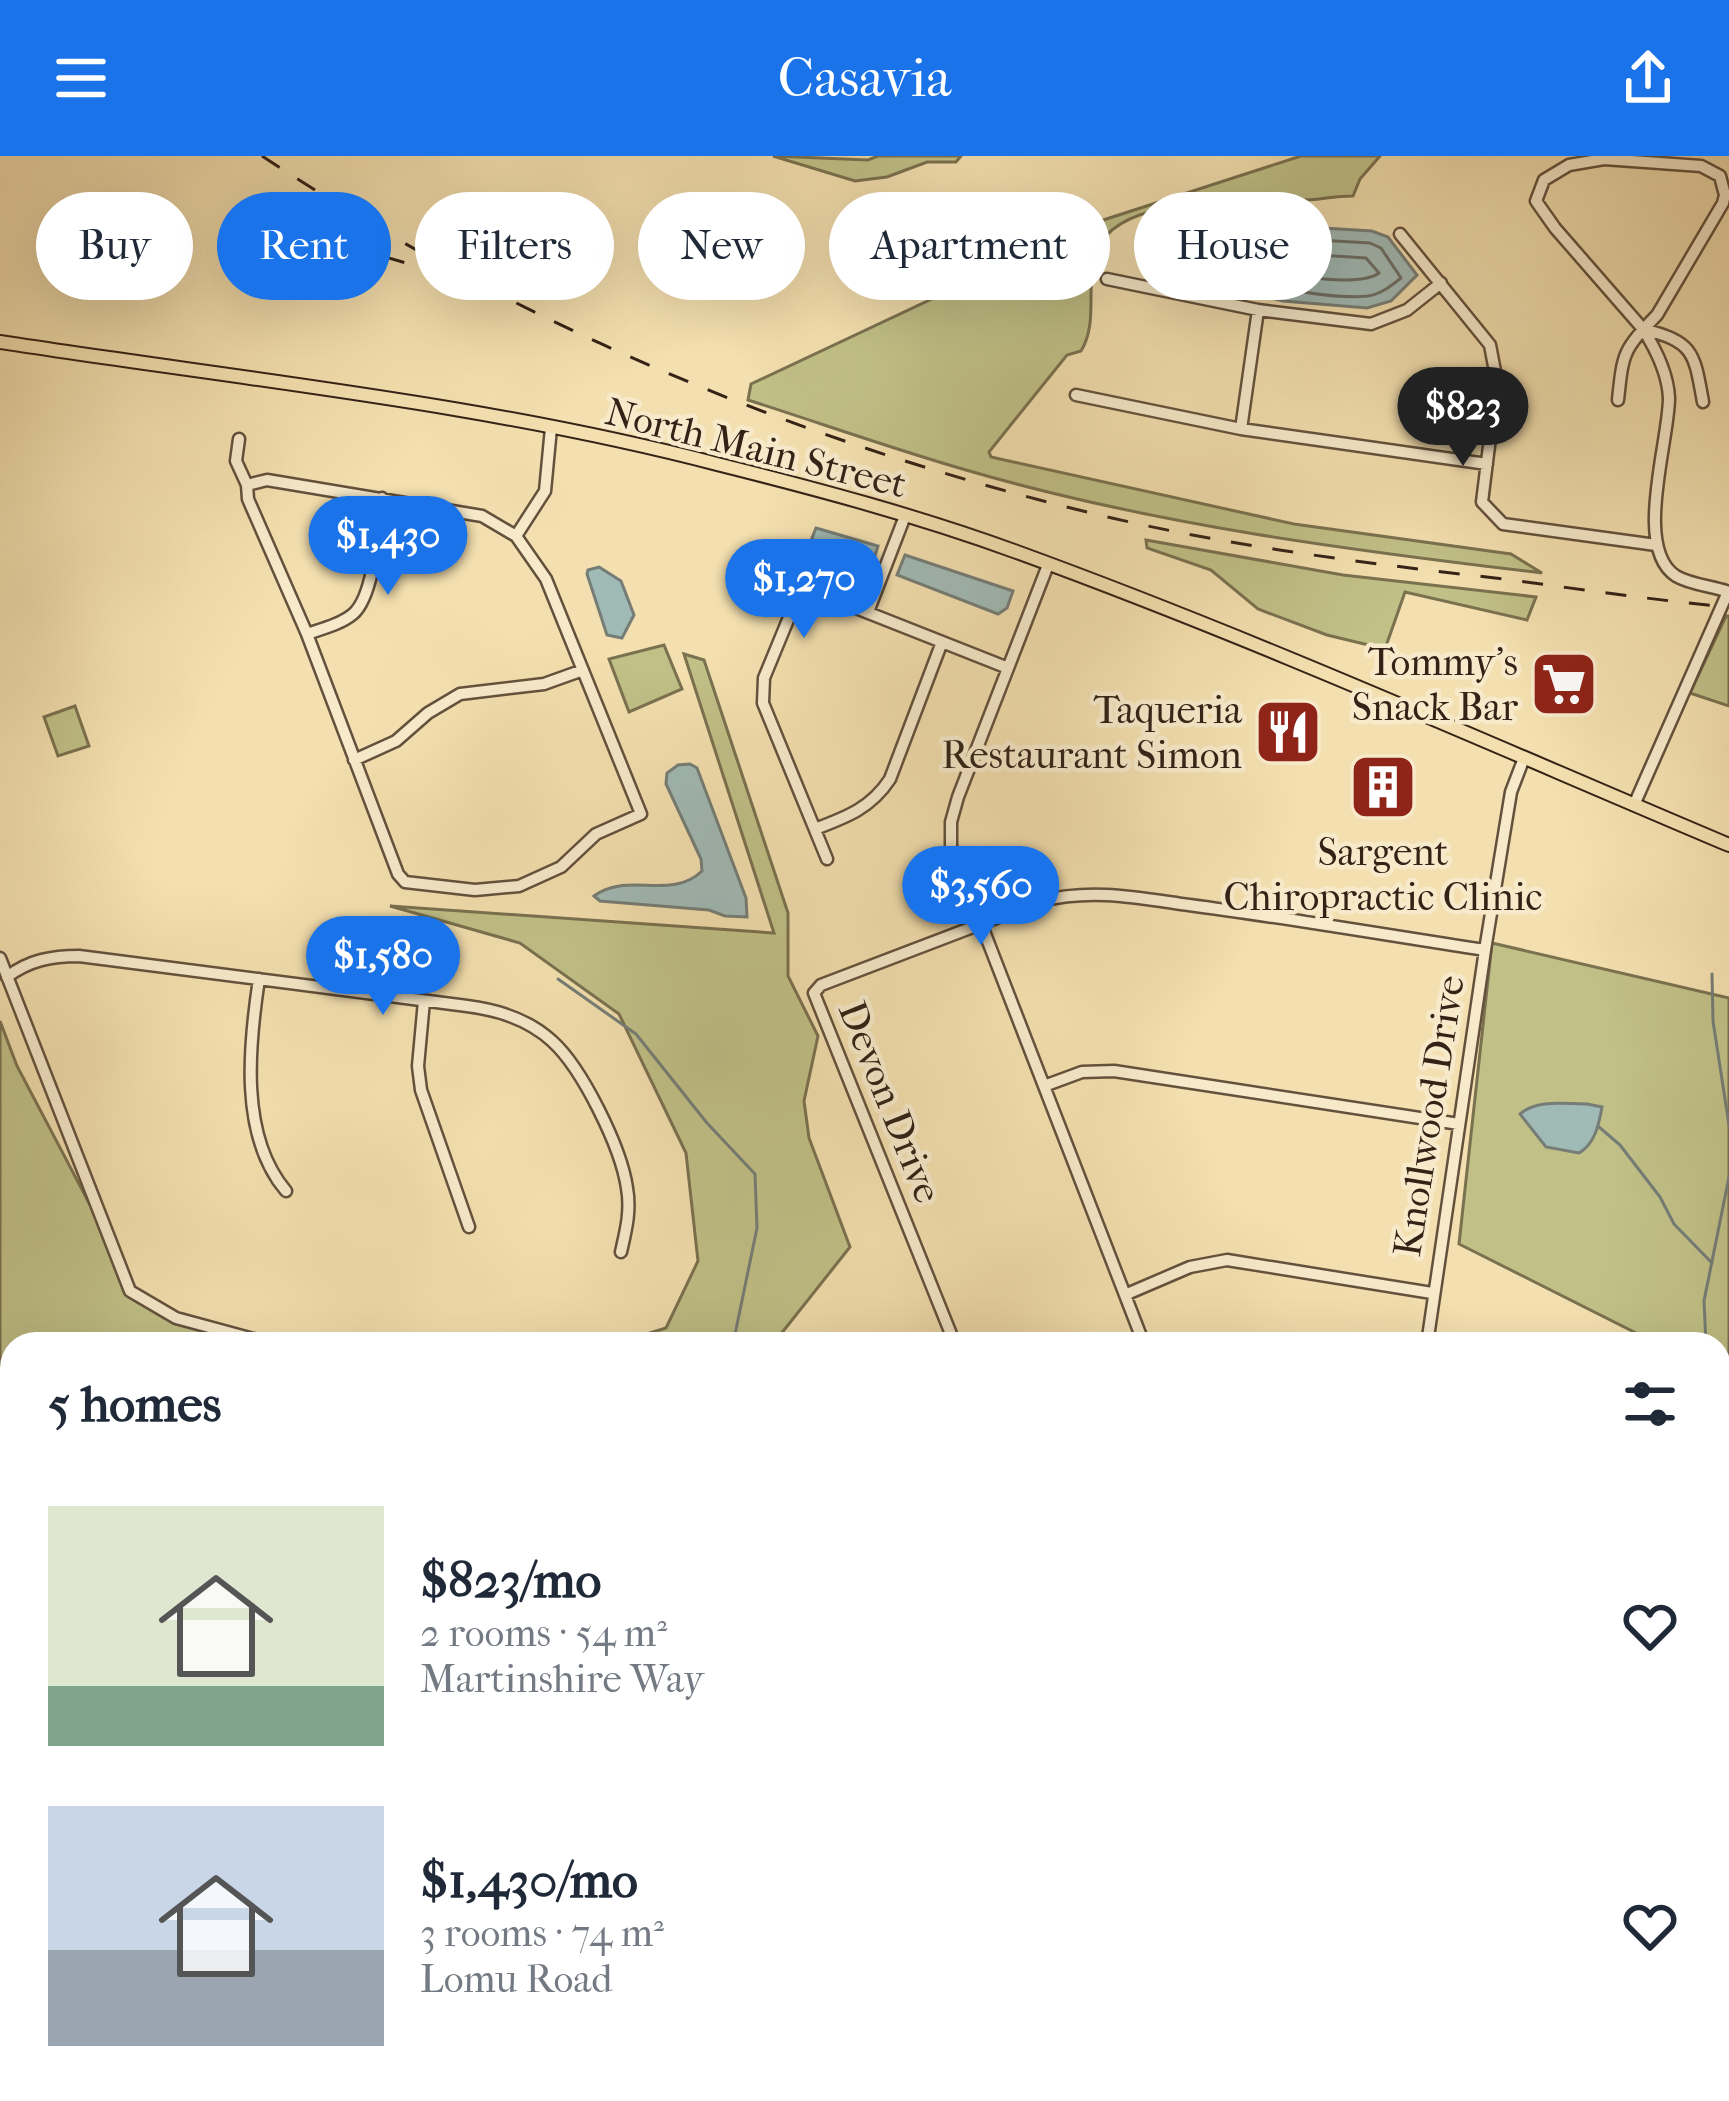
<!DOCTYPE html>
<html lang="en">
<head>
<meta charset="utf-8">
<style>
	body { margin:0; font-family:"IM FELL French Canon",serif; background:#f2f2f3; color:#1f2937; height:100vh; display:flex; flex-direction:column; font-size:45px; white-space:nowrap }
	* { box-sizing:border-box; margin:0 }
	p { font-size:39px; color:#747a83 }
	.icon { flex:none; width:66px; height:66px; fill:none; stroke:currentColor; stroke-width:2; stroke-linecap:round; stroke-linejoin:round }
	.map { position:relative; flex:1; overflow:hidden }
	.sheet { position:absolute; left:0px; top:1176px; width:1731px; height:771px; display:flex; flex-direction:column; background:#fff; border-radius:36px 36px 0 0; box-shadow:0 12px 48px #0002 }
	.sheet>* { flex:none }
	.banner { position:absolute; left:36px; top:36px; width:1659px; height:108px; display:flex; gap:24px }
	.price { position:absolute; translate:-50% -102px; padding:0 27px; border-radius:42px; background:#1a73e8; color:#fff; font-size:39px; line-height:78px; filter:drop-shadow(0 3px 6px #0008) }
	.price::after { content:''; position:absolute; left:50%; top:72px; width:36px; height:27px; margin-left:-18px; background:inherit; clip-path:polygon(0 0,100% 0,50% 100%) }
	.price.active { background:#222; color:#fff }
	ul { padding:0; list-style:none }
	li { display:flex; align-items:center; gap:36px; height:300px; padding:0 48px }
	li span { display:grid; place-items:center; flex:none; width:336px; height:240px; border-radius:0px; color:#555 }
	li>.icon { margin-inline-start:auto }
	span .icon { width:144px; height:144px; fill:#fffc; stroke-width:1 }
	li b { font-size:51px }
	h2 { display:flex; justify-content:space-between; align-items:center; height:144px; padding:0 48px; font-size:51px }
	.tag { padding:0 42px; border-radius:54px; background:#fff; box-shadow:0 12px 48px #0002; font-size:42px; line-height:108px }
	.tag.active { background:#1a73e8; color:#fff }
	header { display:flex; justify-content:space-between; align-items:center; height:156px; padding:0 48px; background:#1a73e8; color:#fff; font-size:54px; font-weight:600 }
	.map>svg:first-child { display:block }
</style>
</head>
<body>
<header><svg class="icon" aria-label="menu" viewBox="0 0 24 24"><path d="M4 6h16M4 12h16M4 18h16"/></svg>Casavia<svg class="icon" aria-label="share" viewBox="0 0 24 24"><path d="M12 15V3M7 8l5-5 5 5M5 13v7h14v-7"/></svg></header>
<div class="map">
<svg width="1729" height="1945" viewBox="0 0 1729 1945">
	<rect width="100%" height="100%" fill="#f3dfaf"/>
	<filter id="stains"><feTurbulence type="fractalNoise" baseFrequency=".00167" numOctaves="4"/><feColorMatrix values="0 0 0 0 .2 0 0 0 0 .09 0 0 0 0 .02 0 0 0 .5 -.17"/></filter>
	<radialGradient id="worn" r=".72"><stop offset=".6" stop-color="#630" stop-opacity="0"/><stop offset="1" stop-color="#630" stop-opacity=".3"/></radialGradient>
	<path fill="#c0c087" stroke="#7a714f" stroke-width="3" d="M773 0 868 4 878 0H961L956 6H927L887 21 855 25Z
		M1301 0H1380L1360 23 1353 40C1336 40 1322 43 1306 44 1257 44 1129 38 1101 87 1081 121 1101 162 1081 195L1067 199 989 296 991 301 1294 368 1511 398 1542 417C1348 394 1154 369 966 314 893 293 820 267 748 244L751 228 1091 68Z
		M1146 384 1343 419 1536 441 1527 464 1405 436 1385 493 1327 479 1258 453 1211 414 1147 392Z
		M1726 460H1729V550L1690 537Z
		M664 489 682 533 629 556 609 503Z
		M684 498 704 504 788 757V820L818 880 804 945 809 982 850 1091 773 1188H614L666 1172 698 1105 686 997 619 858 520 787 390 750 774 777Z
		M75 550 89 590 58 600 44 561Z
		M1492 787 1729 842V1301L1719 1342V1188H1658L1459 1088Z
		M0 865 17 910 139 1142 256 1188H12V1935H445L452 1945H0Z
		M1719 1530 1729 1531V1775L1719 1838Z
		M852 1935H980L985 1945H858Z
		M1458 1935H1695L1693 1945H1465Z"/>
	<path fill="#a0bab6" stroke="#757d76" stroke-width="3" d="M1257 68 1372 75 1388 81 1417 119 1391 145 1367 152 1283 145 1252 137 1236 122 1240 90Z
		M816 372 878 390 872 409 815 386 812 382Z
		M905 399 1013 435 1007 452 998 458 897 419Z
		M599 411 621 425 634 459 622 482 607 479 587 418 588 414Z
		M690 608 697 612 746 742 747 761 725 760 709 754 600 745 594 740C627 715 671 745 702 715L701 703 666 628 667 617 678 609Z
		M1587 948 1602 951C1599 968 1595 988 1579 997L1546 991 1520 958C1537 943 1565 948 1587 948Z
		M491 1935H608L606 1945H491Z"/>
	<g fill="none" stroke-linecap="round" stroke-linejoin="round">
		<path stroke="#6a6e66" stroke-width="3" d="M1266 81 1370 87 1381 92 1401 122C1391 130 1381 138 1368 140 1342 143 1266 135 1249 116L1252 95Z
			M1272 96 1366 102 1379 117C1360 131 1289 121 1266 111V101Z"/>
		<path stroke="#757d76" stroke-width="3" d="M1712 818 1713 865 1729 969
			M558 823 636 878 707 967 755 1018 757 1072 733 1188
			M1599 971 1620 989 1660 1041 1674 1068 1712 1107
			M1706 1188 1704 1145 1729 1021
			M1719 1289 1729 1336
			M1719 1714 1729 1678
			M1684 1945 1685 1935"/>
		<g stroke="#64513d" stroke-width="15">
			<path id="minor" d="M1400 78 1490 189 1497 226 1482 346 1503 368 1656 389
				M1107 123 1258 154 1371 168 1407 154 1441 127
				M1643 173C1694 186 1694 196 1703 246
				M1076 239 1241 273 1487 308
				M1618 244C1623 196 1623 194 1657 159L1723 47 1725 39 1720 20 1701 10 1604 3 1569 9 1544 24 1536 45 1555 72 1643 173C1655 192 1668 219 1669 242 1669 286 1633 392 1676 420 1691 429 1713 430 1729 436
				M1241 273 1258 154
				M239 283 236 305 247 329
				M267 324 482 360 516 380 546 423 641 658 596 678 561 711 519 730 475 734 405 726 398 718 307 478 248 343 247 329Z
				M516 380 545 335 551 272
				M1048 409 958 641 951 666V690L1144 1188
				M868 456 905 360
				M307 478C322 473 341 468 353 458 375 439 378 370 382 342
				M354 604 396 585 428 557 460 538 544 528 583 514
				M1634 649 1728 436
				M815 673C847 661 871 652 890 623L942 486
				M827 703 763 547 764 522 797 442 804 435H813L1008 512
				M0 802 130 1135 176 1162 272 1188
				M7 821C29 804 52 800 79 800L467 850C499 854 528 863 552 885 582 912 621 991 627 1032 631 1055 626 1074 621 1096
				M259 823C249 889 239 980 286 1035
				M424 845 418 910 421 934 469 1071
				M1044 930 1082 916 1114 915 1459 968
				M1127 1138 1190 1111 1227 1104 1432 1137
				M955 1188 814 837 821 829 1041 745C1092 732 1139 742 1189 749 1288 762 1386 779 1485 794
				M1427 1188 1485 794 1511 636 1524 602
				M1719 1441 1729 1440
				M1450 1935 1458 1945
				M1318 1945 1325 1935"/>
		</g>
		<g stroke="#342217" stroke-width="16">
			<path id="major" d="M0 186C239 223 483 247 717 308 817 333 918 360 1014 395 1256 483 1492 589 1729 689"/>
		</g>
		<use href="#minor" stroke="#f7eacb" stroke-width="10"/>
		<use href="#major" stroke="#f3dfaf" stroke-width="12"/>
		<path stroke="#342217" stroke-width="3" stroke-dasharray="21 21" stroke-linecap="butt" d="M262 0C512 165 793 284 1083 355 1219 389 1356 406 1495 422 1573 432 1651 444 1729 451
			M260 79 382 100 430 114"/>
	</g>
	<defs>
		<g id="supermarket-square" transform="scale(3.45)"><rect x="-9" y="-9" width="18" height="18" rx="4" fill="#8f2418" stroke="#f7eacb"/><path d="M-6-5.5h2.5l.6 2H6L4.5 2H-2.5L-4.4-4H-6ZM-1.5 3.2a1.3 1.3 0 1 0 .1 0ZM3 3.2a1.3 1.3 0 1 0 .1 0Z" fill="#fff"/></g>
		<g id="restaurant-square" transform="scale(3.45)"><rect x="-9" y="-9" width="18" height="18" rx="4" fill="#8f2418" stroke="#f7eacb"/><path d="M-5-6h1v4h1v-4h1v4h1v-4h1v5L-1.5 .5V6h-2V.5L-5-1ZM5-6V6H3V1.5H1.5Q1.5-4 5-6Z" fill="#fff"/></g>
		<g id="building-square" transform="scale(3.45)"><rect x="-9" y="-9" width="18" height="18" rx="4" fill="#8f2418" stroke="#f7eacb"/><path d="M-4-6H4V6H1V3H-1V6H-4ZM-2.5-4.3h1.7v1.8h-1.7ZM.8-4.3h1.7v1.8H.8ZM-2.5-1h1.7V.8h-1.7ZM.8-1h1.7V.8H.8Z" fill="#fff"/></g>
	</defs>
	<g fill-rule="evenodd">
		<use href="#supermarket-square" x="1564" y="528"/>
		<use href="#restaurant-square" x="1288" y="576"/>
		<use href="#building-square" x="1383" y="631"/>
	</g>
	<g text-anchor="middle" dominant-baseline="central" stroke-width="9" stroke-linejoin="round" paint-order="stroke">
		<g font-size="39" fill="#342217" stroke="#f7eacb">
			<text transform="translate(756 292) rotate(14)">North Main Street</text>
			<text transform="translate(890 946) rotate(68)">Devon Drive</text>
			<text transform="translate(1429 960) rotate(-81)">Knollwood Drive</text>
		</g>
		<g font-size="39" fill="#342217" stroke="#f7eacb" text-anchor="end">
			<text x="1518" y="506">Tommy's<tspan x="1518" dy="45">Snack Bar</tspan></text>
			<text x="1242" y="554">Taqueria<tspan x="1242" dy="45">Restaurant Simon</tspan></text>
			<text x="1383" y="696" text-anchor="middle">Sargent<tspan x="1383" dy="45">Chiropractic Clinic</tspan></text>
		</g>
	</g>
	<rect width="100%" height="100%" filter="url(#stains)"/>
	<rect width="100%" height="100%" fill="url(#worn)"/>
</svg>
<b class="price active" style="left:1463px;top:313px">$823</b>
<b class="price" style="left:388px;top:442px">$1,430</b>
<b class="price" style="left:804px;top:485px">$1,270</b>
<b class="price" style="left:981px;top:792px">$3,560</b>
<b class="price" style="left:383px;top:862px">$1,580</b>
<div class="banner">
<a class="tag">Buy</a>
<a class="tag active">Rent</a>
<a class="tag">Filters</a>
<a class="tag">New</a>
<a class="tag">Apartment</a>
<a class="tag">House</a>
</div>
<section class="sheet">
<h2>5 homes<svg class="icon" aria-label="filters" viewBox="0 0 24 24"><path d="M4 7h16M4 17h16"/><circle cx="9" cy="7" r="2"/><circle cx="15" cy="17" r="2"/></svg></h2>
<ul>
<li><span style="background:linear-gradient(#dfe7d0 75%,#7fa58c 0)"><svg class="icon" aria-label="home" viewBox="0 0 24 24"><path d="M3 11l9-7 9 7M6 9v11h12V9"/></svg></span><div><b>$823/mo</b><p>2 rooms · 54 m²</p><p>Martinshire Way</p></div><svg class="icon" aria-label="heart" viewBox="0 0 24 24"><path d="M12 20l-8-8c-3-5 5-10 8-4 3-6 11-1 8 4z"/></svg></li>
<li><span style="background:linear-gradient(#c9d6e8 60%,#9aa5b1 0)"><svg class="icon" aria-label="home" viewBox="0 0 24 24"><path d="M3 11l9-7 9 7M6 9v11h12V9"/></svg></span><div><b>$1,430/mo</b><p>3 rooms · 74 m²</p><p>Lomu Road</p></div><svg class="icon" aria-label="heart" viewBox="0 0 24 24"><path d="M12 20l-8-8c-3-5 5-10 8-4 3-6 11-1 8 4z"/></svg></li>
</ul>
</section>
</div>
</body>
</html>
